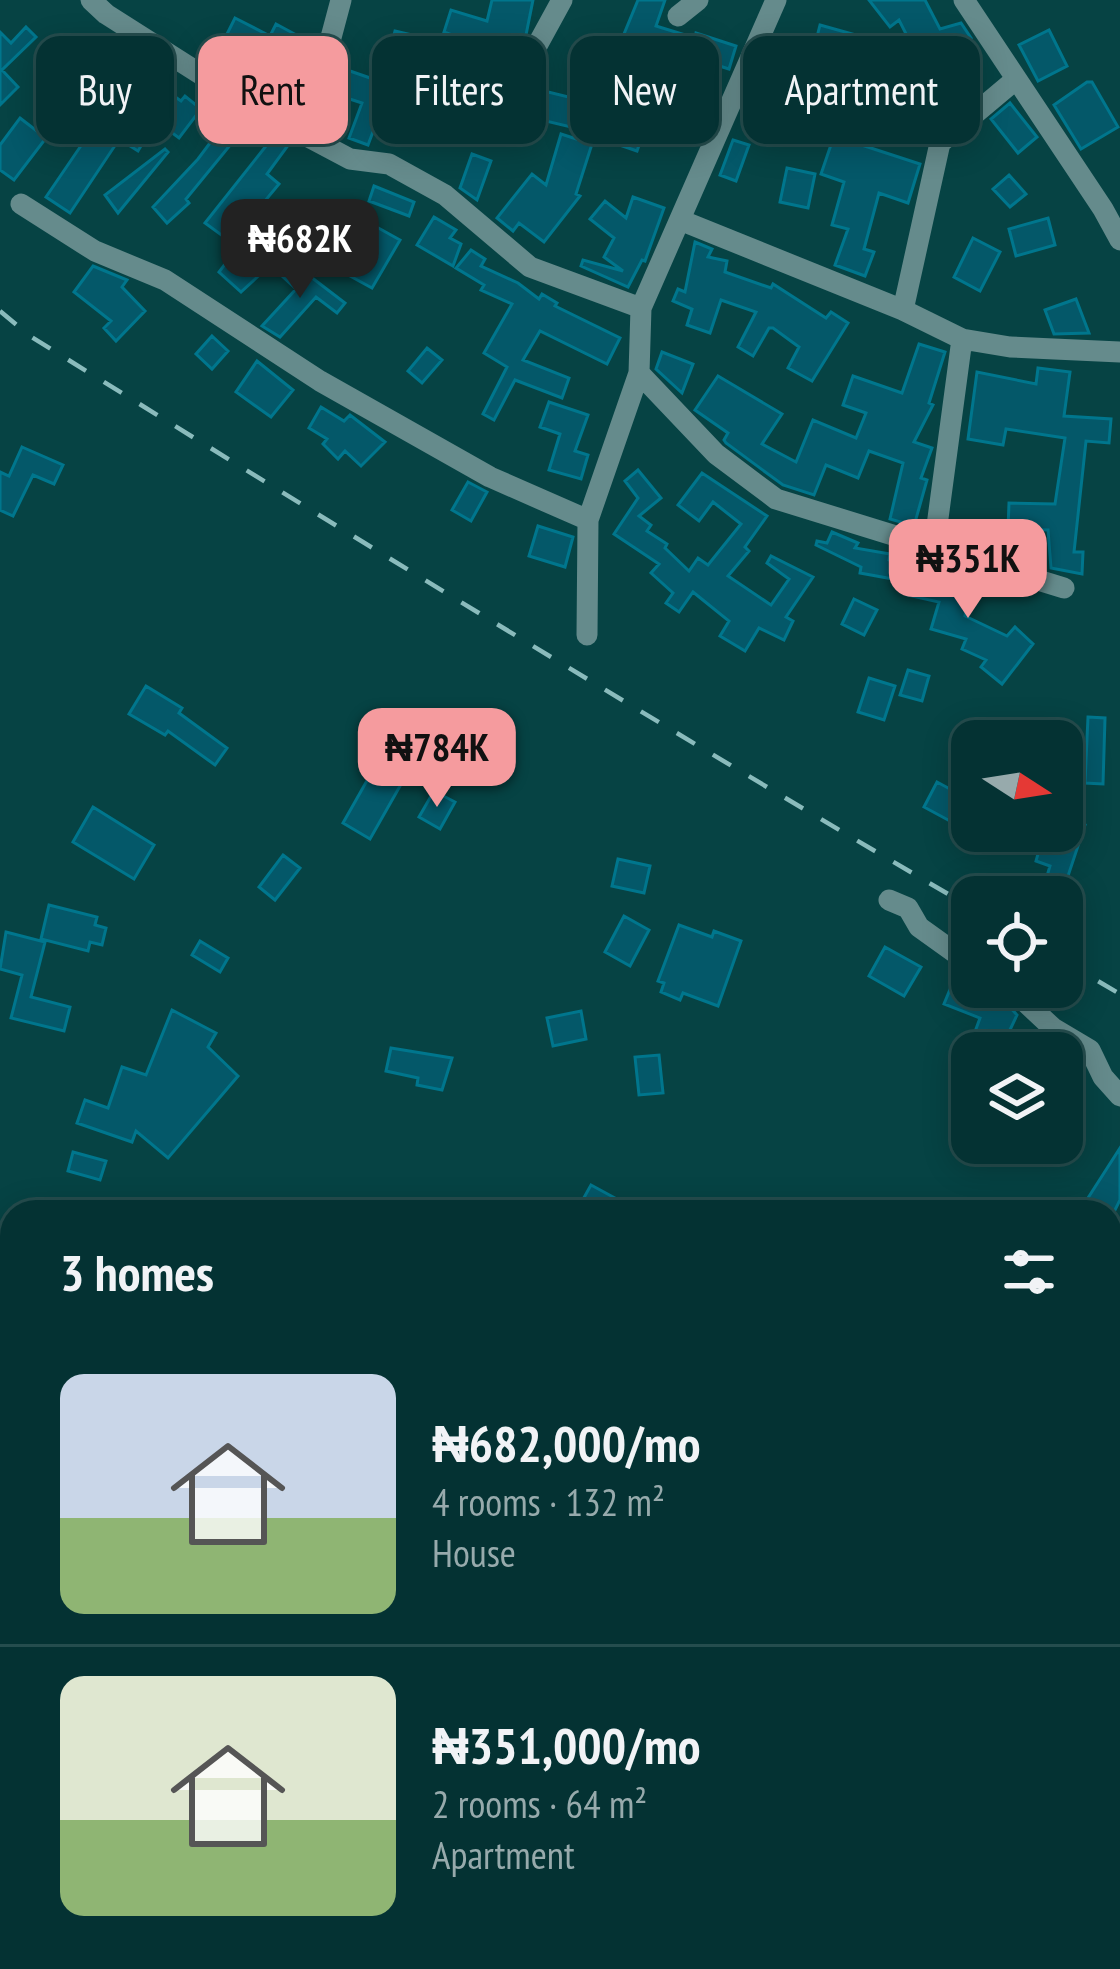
<!DOCTYPE html>
<html lang="en">
<head>
<meta charset="utf-8">
<style>
	body { margin:0; font-family:"PT Sans Narrow",sans-serif; background:#123e3f; color:#f1f3f6; height:100vh; display:flex; flex-direction:column; font-size:45px; white-space:nowrap }
	* { box-sizing:border-box; margin:0 }
	p { font-size:39px; color:#97aaac }
	.icon { flex:none; width:66px; height:66px; fill:none; stroke:currentColor; stroke-width:2; stroke-linecap:round; stroke-linejoin:round }
	.map { position:relative; flex:1; overflow:hidden }
	.panel { position:absolute; left:0px; top:1200px; width:1122px; height:771px; display:flex; flex-direction:column; background:#043233; border-radius:36px 36px 0 0; box-shadow:0 6px 30px #0003,0 0 0 3px #254d4e }
	.panel>* { flex:none }
	.hud { position:absolute; left:36px; top:36px; width:1050px; height:108px; display:flex; gap:24px }
	.needle { width:78px; rotate:102deg }
	.controls { position:absolute; left:951px; top:720px; display:grid; gap:24px }
	.controls a { display:grid; place-items:center; width:132px; height:132px; border-radius:24px; background:#043233; box-shadow:0 6px 30px #0003,0 0 0 3px #254d4e; font-size:60px }
	.price { position:absolute; translate:-50% -102px; padding:0 27px; border-radius:24px; background:#f59b9e; color:#111; font-size:39px; line-height:78px; filter:drop-shadow(0 3px 6px #0008) }
	.price::after { content:''; position:absolute; left:50%; top:72px; width:36px; height:27px; margin-left:-18px; background:inherit; clip-path:polygon(0 0,100% 0,50% 100%) }
	.price.current { background:#222; color:#fff }
	ul { padding:0; list-style:none }
	li { display:flex; align-items:center; gap:36px; height:300px; padding:0 60px }
	li+li { border-top:3px solid #254d4e }
	li span { display:grid; place-items:center; flex:none; width:336px; height:240px; border-radius:24px; color:#555 }
	li>.icon { margin-inline-start:auto }
	span .icon { width:144px; height:144px; fill:#fffc; stroke-width:1 }
	li b { font-size:51px }
	h2 { display:flex; justify-content:space-between; align-items:center; height:144px; padding:0 60px; font-size:51px }
	.chip { padding:0 42px; border-radius:24px; background:#043233; box-shadow:0 6px 30px #0003,0 0 0 3px #254d4e; font-size:42px; line-height:108px }
	.chip.current { background:#f59b9e; color:#111 }
	.map>svg:first-child { display:block }
</style>
</head>
<body>
<div class="map">
<svg width="1120" height="1969" viewBox="0 0 1120 1969">
	<rect width="100%" height="100%" fill="#064344"/>
	<path fill="#045869" stroke="#00768d" stroke-width="3" d="M492 0H533L526 35 511 57 444 32 451 10 487 21Z
		M638 0H665L656 26 695 38 696 33 736 46 729 69 679 53 669 85 695 92 686 124 650 114 637 151 611 142 626 99 594 85 605 60 612 63Z
		M869 0H925L940 29 961 23 971 38 938 56 959 83 937 101 922 82 928 77 899 20 890 27Z
		M235 18 270 36 276 24 302 38 286 67 280 64 260 94 212 64Z
		M820 25 874 40 861 90 807 76Z
		M26 27 36 37 2 70 18 87 0 105V32L11 43Z
		M1049 30 1067 66 1038 81 1019 45Z
		M395 31 421 37 414 65 388 59Z
		M118 39 135 53 117 72 101 57Z
		M327 63 396 87 394 92 434 105 427 128 380 113 368 145 349 138 362 103 319 89Z
		M1087 82H1092L1118 127 1081 149 1054 105Z
		M157 84 181 101 185 96 201 109 179 138 159 123 153 126 138 151 111 134 120 120 129 126Z
		M544 91 577 99 571 127 537 119Z
		M1010 103 1037 137 1018 153 991 119Z
		M20 118 46 138 14 180 0 170V145Z
		M222 127 236 138 186 199 189 203 167 223 153 207 198 159Z
		M91 131 114 147 70 213 46 197Z
		M270 134 289 144 267 174 279 184 245 225 279 257 241 292 219 272 238 247 205 223 266 146 263 144Z
		M561 134 592 144 576 194 580 196 544 242 519 223 513 231 497 218 532 174 546 185Z
		M834 136 920 164 908 203 879 193 864 249 874 252 865 276 835 265 848 229 832 225 844 182 821 174Z
		M733 140 749 145 736 181 720 175Z
		M165 149 168 152 118 213 105 195Z
		M472 154 491 161 477 200 460 188Z
		M787 168 815 174 808 208 780 202Z
		M1009 175 1026 194 1010 207 993 189Z
		M374 186 414 202 409 216 369 201Z
		M633 197 664 208 645 261 642 260 628 287 581 266 583 260 623 271 604 257 614 238 590 219 605 201 626 218Z
		M346 210 400 240 372 288 319 259Z
		M434 217 456 230 450 238 461 244 453 266 417 245Z
		M1048 218 1055 245 1016 256 1009 229Z
		M973 238 1000 252 980 291 954 277Z
		M695 242 712 249 708 257 727 261 725 272 771 288 773 284 826 318 831 312 848 323 812 381 788 368 799 347 773 328H769L753 356 738 347 756 312 721 300 710 333 687 325 692 309 673 301 678 289 685 292Z
		M471 250 485 259 481 266 518 283 539 299 542 294 557 303 555 306 620 338 607 364 540 331 523 360 569 378 562 398 515 380 494 420 483 414 507 367 484 353 512 304 481 290 484 285 456 268Z
		M294 264 345 303 337 313 316 297 280 337 262 326 296 289 282 276Z
		M93 266 127 280 122 287 145 311 116 341 104 328 111 321 74 292Z
		M1076 299 1089 333 1054 334 1045 310Z
		M212 336 228 351 212 369 196 354Z
		M919 344 945 352 929 403 933 405 914 442 932 448 921 478 927 480 914 526 890 519 903 463 869 451 858 478 826 465 814 495 783 485 726 443 724 440 728 433 695 410 718 376 782 414 762 444 796 462 813 420 856 438 866 413 843 405 853 376 902 393Z
		M427 348 442 360 422 383 408 371Z
		M662 352 693 364 682 393 656 369Z
		M257 361 293 390 271 417 236 392Z
		M1038 368 1070 372 1064 416 1111 419 1109 443 1086 441 1074 552H1083L1082 574 1051 568 1048 530 1008 529 1009 503 1055 504 1065 438 1006 429 1003 445 968 439 977 372 1036 384Z
		M549 402 588 415 575 451 588 455 581 479 549 470 560 434 540 427Z
		M321 407 344 421 350 415 385 442 361 466 345 451 338 459 323 444 327 439 309 428Z
		M22 447 63 465 54 484 33 475 13 516 0 510V472L9 476Z
		M638 470 661 498 639 516 651 525 647 531 667 544 665 548 689 571 698 558 708 565 741 524 713 502 699 521 678 505 702 473 767 516 745 547 749 551 728 576 771 605 789 579 767 563 771 556 813 577 786 617 793 621 784 640 759 628 745 651 720 636 729 621 693 592 679 612 666 603 673 593 651 573 659 564 614 534 638 498 625 481Z
		M468 482 487 492 471 521 452 510Z
		M538 526 573 537 565 567 529 556Z
		M832 532 858 543 855 548 890 554 889 560 901 563 893 579 860 573 861 567 816 545 817 541 827 543Z
		M916 566 948 572 949 568 972 575 965 616 1007 636 1015 627 1033 644 1002 684 981 667 986 660 962 649 966 639 931 629 939 602 907 595Z
		M854 599 877 610 864 635 842 624Z
		M908 670 929 676 922 701 900 695Z
		M869 678 895 686 884 720 858 712Z
		M146 686 182 708 179 713 227 748 215 765 168 731 165 735 129 714Z
		M1088 717 1105 718 1103 784 1085 783Z
		M377 763 404 779 370 839 343 823Z
		M937 782 963 796 950 821 924 807Z
		M434 791 455 802 440 829 419 817Z
		M93 807 154 845 134 879 73 842Z
		M1066 819 1085 825 1066 882 1047 876 1050 866 1036 861 1040 847 1000 832 1062 831Z
		M283 855 300 868 275 900 259 887Z
		M618 859 650 866 644 893 612 886Z
		M49 905 97 917 95 925 106 928 102 945 90 942 88 951 41 939Z
		M624 916 649 930 630 966 605 952Z
		M679 925 712 937 714 931 741 941 718 1006 683 993 680 1000 661 992 664 983 658 981Z
		M6 932 45 942 31 997 70 1007 64 1031 11 1018 22 975 0 969Z
		M200 941 228 958 220 972 192 955Z
		M885 947 921 967 904 996 869 976Z
		M956 975 972 981V987L995 991 1017 1015 999 1053 969 1048 980 1018 944 1004Z
		M172 1010 216 1033 208 1047 238 1076 215 1103 168 1158 136 1131 132 1142 77 1123 85 1100 108 1108 122 1067 146 1075Z
		M581 1011 586 1039 553 1046 547 1018Z
		M391 1048 452 1058 442 1090 417 1085 418 1078 386 1071Z
		M659 1055 663 1093 639 1095 635 1057Z
		M1120 1148V1200L1114 1212H1079Z
		M73 1152 106 1161 100 1180 68 1171Z
		M591 1185 615 1198 607 1212H576Z"/>
	<g fill="none" stroke-linecap="round" stroke-linejoin="round">
		<path stroke="#658b8c" stroke-width="21" d="M91 0 106 14 252 107 350 159 389 164 445 195 530 267 641 308 776 0
			M964 0 1103 209 1120 240
			M678 16 698 0
			M329 45 341 0
			M483 99 527 64 562 0
			M21 204 95 251 165 280 320 381 490 477 588 520
			M680 220 903 310 962 339 1010 347 1120 352
			M641 308 639 373 716 454 776 499 1064 588
			M903 310 940 143 1015 80
			M934 548 962 339
			M587 635 588 520 639 373
			M889 900 908 908 919 927 972 965
			M1009 987 1053 1028 1090 1050 1103 1077 1120 1096
			M1110 1437 1120 1389
			M1110 1871 1120 1876
			M1120 1937V1938"/>
		<path stroke="#8abbbc" stroke-width="4.5" stroke-dasharray="21 21" stroke-linecap="butt" d="M0 311 30 336C342 530 655 723 972 908
			M1062 960 1120 994"/>
	</g>
</svg>
<div class="controls">
<a><svg class="needle" viewBox="-14 -14 28 28"><path d="M0-13l5 13h-10z" fill="#e53935"/><path d="M0 13l5-13h-10z" fill="#97aaac"/></svg></a>
<a><svg class="icon" aria-label="locate" viewBox="0 0 24 24"><circle cx="12" cy="12" r="6"/><path d="M12 2v4M12 18v4M2 12h4M18 12h4"/></svg></a>
<a><svg class="icon" aria-label="layers" viewBox="0 0 24 24"><path d="M12 4l9 5-9 5-9-5zM3 14l9 5 9-5"/></svg></a>
</div>
<b class="price current" style="left:300px;top:301px">₦682K</b>
<b class="price" style="left:968px;top:621px">₦351K</b>
<b class="price" style="left:437px;top:810px">₦784K</b>
<div class="hud">
<a class="chip">Buy</a>
<a class="chip current">Rent</a>
<a class="chip">Filters</a>
<a class="chip">New</a>
<a class="chip">Apartment</a>
</div>
<section class="panel">
<h2>3 homes<svg class="icon" aria-label="filters" viewBox="0 0 24 24"><path d="M4 7h16M4 17h16"/><circle cx="9" cy="7" r="2"/><circle cx="15" cy="17" r="2"/></svg></h2>
<ul>
<li><span style="background:linear-gradient(#c9d6e8 60%,#8fb573 0)"><svg class="icon" aria-label="home" viewBox="0 0 24 24"><path d="M3 11l9-7 9 7M6 9v11h12V9"/></svg></span><div><b>₦682,000/mo</b><p>4 rooms · 132 m²</p><p>House</p></div></li>
<li><span style="background:linear-gradient(#dfe7d0 60%,#8fb573 0)"><svg class="icon" aria-label="home" viewBox="0 0 24 24"><path d="M3 11l9-7 9 7M6 9v11h12V9"/></svg></span><div><b>₦351,000/mo</b><p>2 rooms · 64 m²</p><p>Apartment</p></div></li>
</ul>
</section>
</div>
</body>
</html>
